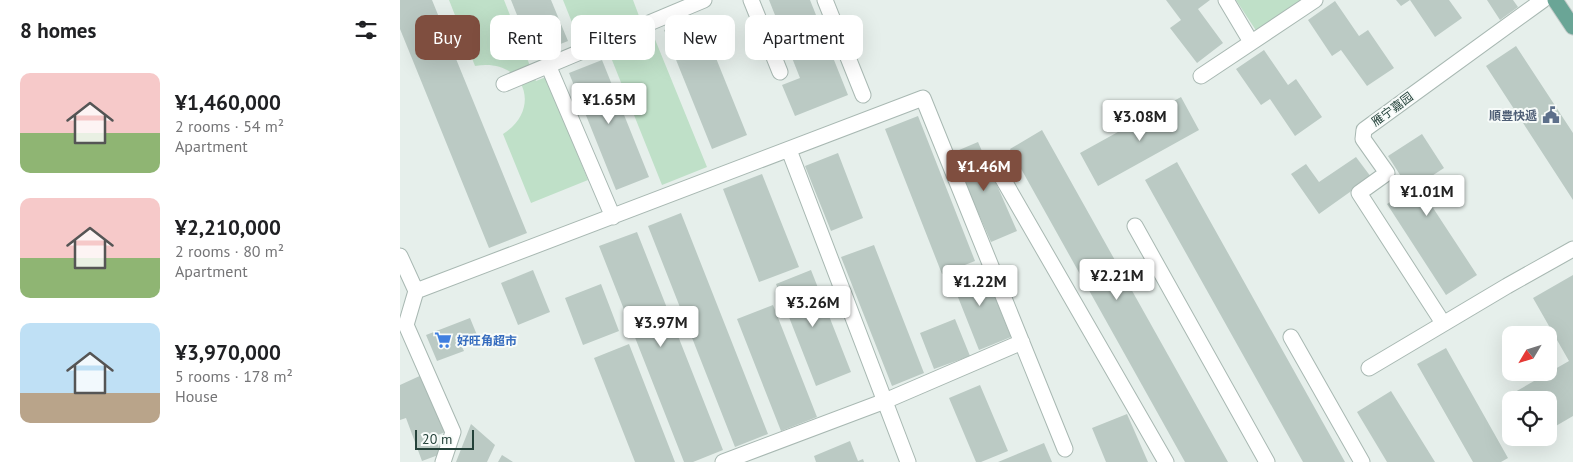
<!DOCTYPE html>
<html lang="en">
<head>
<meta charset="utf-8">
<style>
	body { margin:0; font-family:"PT Sans","Noto Sans SC",sans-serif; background:#f6f6f6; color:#202124; height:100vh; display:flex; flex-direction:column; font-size:19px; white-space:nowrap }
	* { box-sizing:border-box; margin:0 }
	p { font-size:16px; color:#757577 }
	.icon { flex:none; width:28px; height:28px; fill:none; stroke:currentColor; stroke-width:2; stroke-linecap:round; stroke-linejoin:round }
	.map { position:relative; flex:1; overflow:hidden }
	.drawer { display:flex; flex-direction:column; background:#fff; width:400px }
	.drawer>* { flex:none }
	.guide { position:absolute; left:15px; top:15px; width:475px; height:45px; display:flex; gap:10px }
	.needle { width:32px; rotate:232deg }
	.fabs { position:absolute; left:1102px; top:326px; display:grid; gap:10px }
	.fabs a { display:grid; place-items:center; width:55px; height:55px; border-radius:10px; background:#fff; box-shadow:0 5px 20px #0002; font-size:25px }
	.scale { position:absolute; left:15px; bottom:12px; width:59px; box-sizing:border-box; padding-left:5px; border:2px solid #24423a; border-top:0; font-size:14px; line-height:18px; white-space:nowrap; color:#24423a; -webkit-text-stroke:4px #f7fbf9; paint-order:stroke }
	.price { position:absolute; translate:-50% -42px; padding:0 11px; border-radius:5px; background:#fff; color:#222; font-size:16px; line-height:32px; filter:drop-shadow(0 1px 2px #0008) }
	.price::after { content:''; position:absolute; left:50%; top:30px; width:15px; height:11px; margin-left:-8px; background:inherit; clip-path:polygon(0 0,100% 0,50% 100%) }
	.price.on { background:#7f4e3f; color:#fff }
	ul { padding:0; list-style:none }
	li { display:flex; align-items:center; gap:15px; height:125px; padding:0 20px }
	li span { display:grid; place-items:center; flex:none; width:140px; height:100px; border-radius:10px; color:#555 }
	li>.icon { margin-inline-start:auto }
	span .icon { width:60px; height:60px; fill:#fffc; stroke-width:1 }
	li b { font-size:21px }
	h2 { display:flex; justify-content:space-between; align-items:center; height:60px; padding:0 20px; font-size:21px }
	.tag { padding:0 18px; border-radius:10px; background:#fff; box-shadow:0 5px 20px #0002; font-size:18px; line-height:45px }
	.tag.on { background:#7f4e3f; color:#fff }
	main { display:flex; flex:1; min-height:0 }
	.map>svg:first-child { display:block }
</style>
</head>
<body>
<main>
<section class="drawer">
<h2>8 homes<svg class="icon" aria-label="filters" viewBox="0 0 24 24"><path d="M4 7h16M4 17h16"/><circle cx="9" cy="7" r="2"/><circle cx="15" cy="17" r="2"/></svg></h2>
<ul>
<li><span style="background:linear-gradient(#f6c9c9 60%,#8fb573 0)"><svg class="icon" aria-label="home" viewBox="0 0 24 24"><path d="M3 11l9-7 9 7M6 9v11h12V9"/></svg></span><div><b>¥1,460,000</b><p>2 rooms · 54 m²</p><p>Apartment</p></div></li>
<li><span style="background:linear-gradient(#f6c9c9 60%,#8fb573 0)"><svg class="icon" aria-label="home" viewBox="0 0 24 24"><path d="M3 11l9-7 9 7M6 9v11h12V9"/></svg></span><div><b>¥2,210,000</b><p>2 rooms · 80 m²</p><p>Apartment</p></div></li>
<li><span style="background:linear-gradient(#bfe0f5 70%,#b9a48a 0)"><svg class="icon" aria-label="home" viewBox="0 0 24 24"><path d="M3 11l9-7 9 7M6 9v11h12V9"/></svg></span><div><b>¥3,970,000</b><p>5 rooms · 178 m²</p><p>House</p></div></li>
</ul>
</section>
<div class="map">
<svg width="1173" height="462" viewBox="0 0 1173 462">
	<rect width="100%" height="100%" fill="#e6efeb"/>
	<path fill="#bfe0c8" d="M49 0H104L136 81 146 77 188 180 131 203 103 134C144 108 123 57 75 66Z
		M163 0H233L239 16 179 40Z
		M836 0H907L857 32Z
		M252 32 307 167 262 185 208 50Z"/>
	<path fill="#bbcac4" d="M0 0H32L127 233 89 248 0 29Z
		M111 0H151L168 41 133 55Z
		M369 0H410L448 95 395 116 382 85 400 78Z
		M766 0H810L798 9 823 43 797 63 770 28 781 20Z
		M996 0H1010L1001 6Z
		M1010 0H1049L1062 18 1035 37Z
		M1087 0H1113L1118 7 1100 20Z
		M935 1 959 36 968 30 994 68 967 86 941 50 932 56 908 20Z
		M299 16 347 135 312 149 264 30Z
		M1116 46 1173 133V200L1086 66Z
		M864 50 888 85 896 79 922 117 895 136 870 99 861 105 836 69Z
		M202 60 249 177 216 190 169 73Z
		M781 97 799 130 698 186 680 153Z
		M518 116 575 261 542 274 485 129Z
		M642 130 828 462H785L610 149Z
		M1022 134 1044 168 1018 185 1077 275 1046 295 987 204 1009 189 988 156Z
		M578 142 617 231 591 242 552 153Z
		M438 153 463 218 431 231 405 166Z
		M956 157 971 177 919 214 891 174 906 164 919 182Z
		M777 162 945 462H903L745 180Z
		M362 174 399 267 359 282 323 189Z
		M281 213 368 434 335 447 248 226Z
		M237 232 323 450 293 462H284L199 246Z
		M474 245 524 373 492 386 441 257Z
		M582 265 611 337 579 350 550 277Z
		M133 270 150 312 118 325 101 283Z
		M411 270 451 372 416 386 376 284Z
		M1173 275V416L1149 430V400H1119L1115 392 1169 361 1133 298Z
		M201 284 219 331 183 345 165 298Z
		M373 305 417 417 381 431 337 319Z
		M70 318 79 340 62 347 64 351 37 361 26 335Z
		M555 319 570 356 534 369 520 333Z
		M229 344 275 462H235L194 358Z
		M1046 348 1108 458 1101 462H1073L1017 364Z
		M24 374 48 431 35 436 41 454 22 461 6 418 0 420V385Z
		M580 385 608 451 581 462H576L549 398Z
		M991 391 1035 462H987L957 412Z
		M727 414 748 462H706L692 428Z
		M71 424 95 445 87 462H56Z
		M450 441 458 461 463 459 464 462H416L414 456Z
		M644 443 652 462H598Z
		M102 455 113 462H98Z"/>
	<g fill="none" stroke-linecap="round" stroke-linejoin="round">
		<g stroke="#a8b8b2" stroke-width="17">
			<path id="minor" d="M351 0 380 72
				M425 0 463 95
				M826 0 851 42
				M148 65 213 217
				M801 76 915 0
				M104 84 304 0
				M389 150 508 462
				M592 160 766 462
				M735 226 867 462
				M0 256 16 291 523 98 665 449
				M16 291 6 325 53 432 43 462
				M1043 323 959 193 987 173 963 139 964 130 1143 0
				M891 337 962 462
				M969 368 1107 286 1173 249
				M323 462 485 401 622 342"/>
		</g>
		<g stroke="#c2cac8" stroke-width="17">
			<path id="major" d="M1155 0 1173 27"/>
		</g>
		<use href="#minor" stroke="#fff" stroke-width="15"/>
		<use href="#major" stroke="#6aa596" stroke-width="15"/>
	</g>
	<defs>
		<g id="civic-bare" transform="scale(1.35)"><path d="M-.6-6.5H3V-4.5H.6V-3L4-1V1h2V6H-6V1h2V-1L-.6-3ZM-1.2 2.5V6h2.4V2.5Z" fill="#5c6f8a" stroke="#f7fbf9" stroke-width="2.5" paint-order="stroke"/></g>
		<g id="supermarket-bare" transform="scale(1.35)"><path d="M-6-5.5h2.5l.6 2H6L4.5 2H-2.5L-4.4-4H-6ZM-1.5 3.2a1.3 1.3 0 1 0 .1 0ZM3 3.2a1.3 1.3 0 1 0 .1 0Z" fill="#3f7fe0" stroke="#f7fbf9" stroke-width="2.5" paint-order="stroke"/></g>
	</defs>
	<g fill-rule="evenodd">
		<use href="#civic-bare" x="1151" y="115"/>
		<use href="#supermarket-bare" x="43" y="340"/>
	</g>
	<g text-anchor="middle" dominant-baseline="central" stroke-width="4" stroke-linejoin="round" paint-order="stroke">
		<g font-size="12" fill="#24423a" stroke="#f7fbf9">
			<text transform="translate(992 109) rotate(-36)">雁宁嘉园</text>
		</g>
		<g font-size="12" font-weight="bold" fill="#4e5e75" stroke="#f7fbf9" text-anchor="end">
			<text x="1137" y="115">順豊快遞</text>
		</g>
		<g font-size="12" font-weight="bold" fill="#366cbe" stroke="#f7fbf9" text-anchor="start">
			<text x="57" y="340">好旺角超市</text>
		</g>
	</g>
</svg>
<div class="fabs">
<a><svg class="needle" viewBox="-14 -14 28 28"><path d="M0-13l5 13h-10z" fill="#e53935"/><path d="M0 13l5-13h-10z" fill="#757577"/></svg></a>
<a><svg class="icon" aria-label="locate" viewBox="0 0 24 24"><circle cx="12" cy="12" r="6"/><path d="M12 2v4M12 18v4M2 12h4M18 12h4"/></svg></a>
</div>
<div class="scale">20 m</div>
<b class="price" style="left:209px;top:125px">¥1.65M</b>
<b class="price" style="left:740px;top:142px">¥3.08M</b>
<b class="price on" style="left:584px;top:192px">¥1.46M</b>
<b class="price" style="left:1027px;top:217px">¥1.01M</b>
<b class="price" style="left:717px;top:301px">¥2.21M</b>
<b class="price" style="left:580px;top:307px">¥1.22M</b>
<b class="price" style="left:413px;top:328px">¥3.26M</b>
<b class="price" style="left:261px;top:348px">¥3.97M</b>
<div class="guide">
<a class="tag on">Buy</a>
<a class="tag">Rent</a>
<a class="tag">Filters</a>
<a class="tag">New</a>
<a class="tag">Apartment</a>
</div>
</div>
</main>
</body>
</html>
